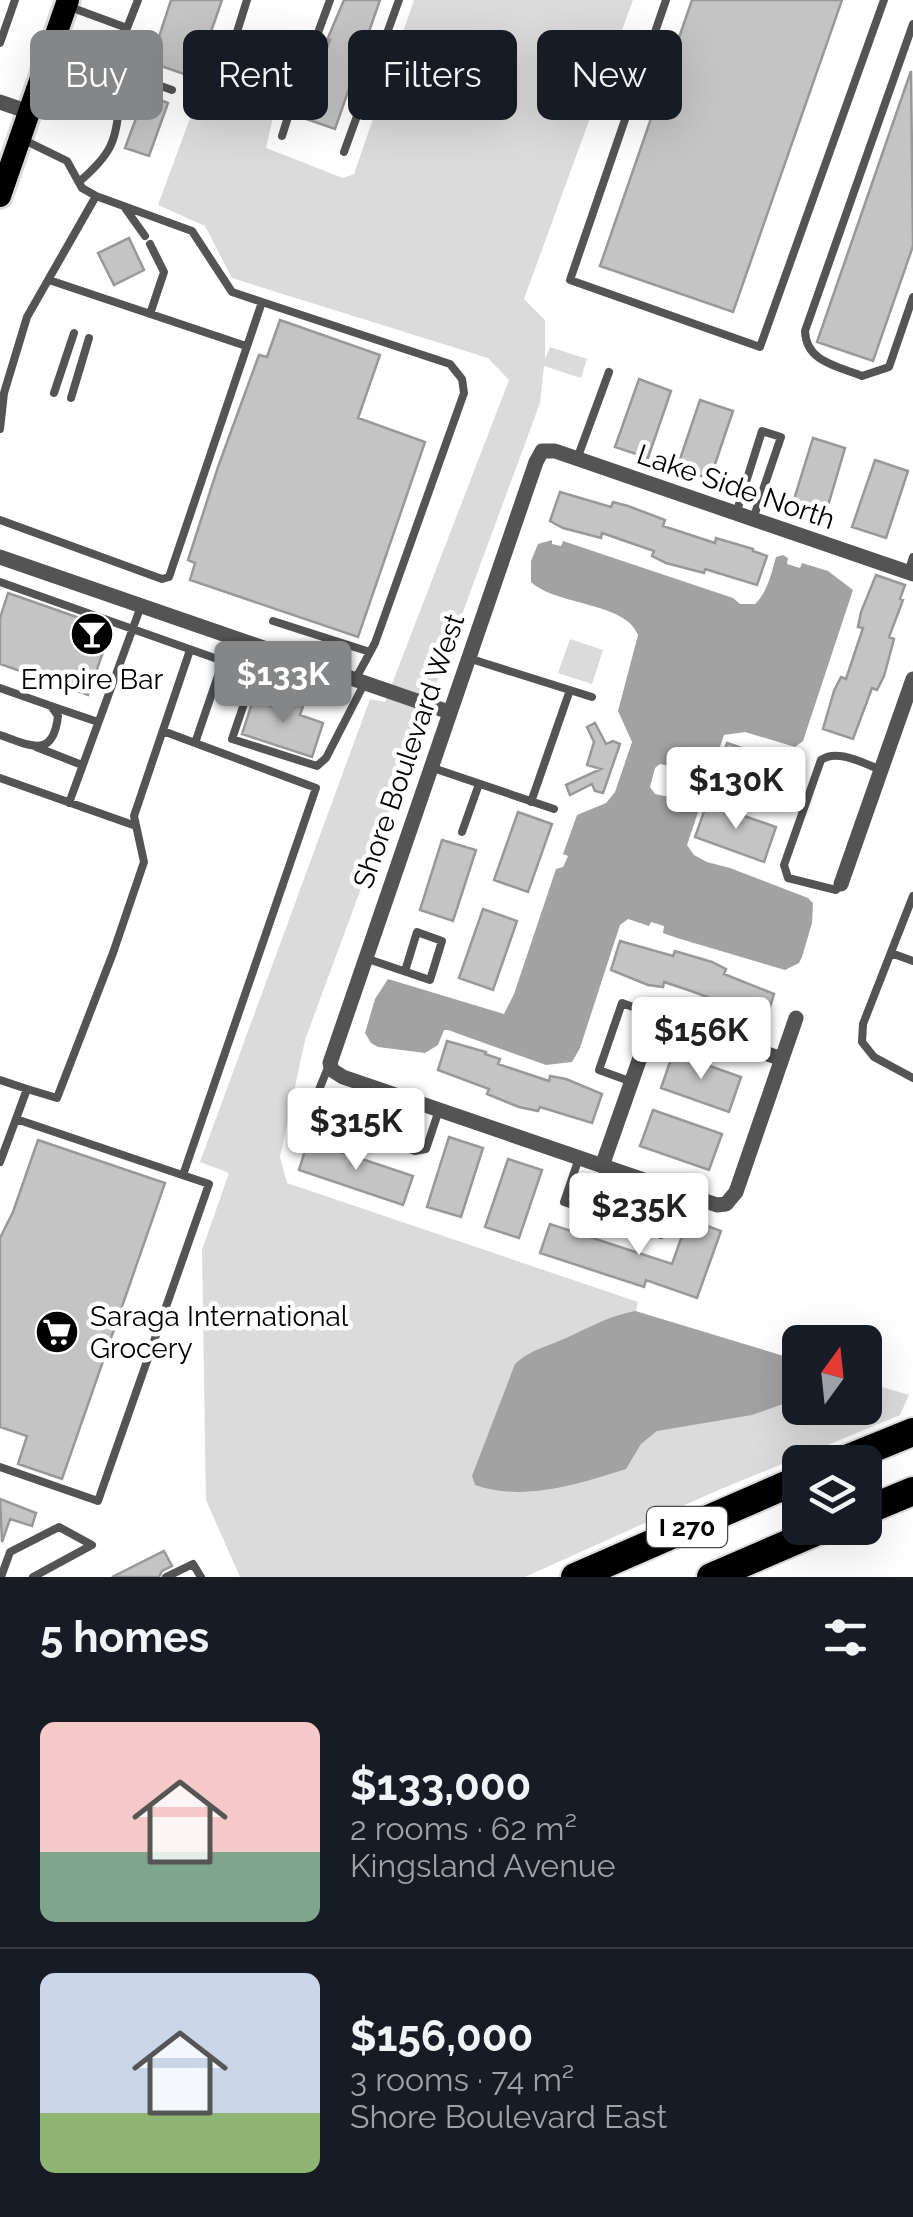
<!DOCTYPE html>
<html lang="en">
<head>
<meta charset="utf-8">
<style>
	body { margin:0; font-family:Raleway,sans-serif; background:#20242c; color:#f1f3f6; height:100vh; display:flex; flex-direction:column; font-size:38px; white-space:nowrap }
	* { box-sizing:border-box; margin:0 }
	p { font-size:32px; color:#9ea1a6 }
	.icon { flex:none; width:55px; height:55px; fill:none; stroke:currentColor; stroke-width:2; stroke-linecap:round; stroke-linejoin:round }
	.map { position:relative; height:1577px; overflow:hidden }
	.drawer { display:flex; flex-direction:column; background:#171b24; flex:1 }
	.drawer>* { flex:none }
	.top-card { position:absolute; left:30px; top:30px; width:855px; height:90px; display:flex; gap:20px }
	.needle { width:65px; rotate:15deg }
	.controls { position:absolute; left:782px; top:1325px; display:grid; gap:20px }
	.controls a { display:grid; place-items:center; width:100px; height:100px; border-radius:15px; background:#171b24; box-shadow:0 10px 40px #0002; font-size:50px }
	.price { position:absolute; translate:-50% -85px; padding:0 22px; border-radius:10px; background:#fff; color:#222; font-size:32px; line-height:65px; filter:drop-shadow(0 2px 5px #0008) }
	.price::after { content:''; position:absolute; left:50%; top:60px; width:30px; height:22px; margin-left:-15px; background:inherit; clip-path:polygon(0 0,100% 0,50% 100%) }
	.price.selected { background:#858687; color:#fff }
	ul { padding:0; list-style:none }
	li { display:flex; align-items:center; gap:30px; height:250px; padding:0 40px }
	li+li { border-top:2px solid #363941 }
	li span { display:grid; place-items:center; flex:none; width:280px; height:200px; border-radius:15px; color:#555 }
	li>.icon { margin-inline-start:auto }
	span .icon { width:120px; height:120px; fill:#fffc; stroke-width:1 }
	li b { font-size:42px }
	h2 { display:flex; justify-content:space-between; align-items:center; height:120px; padding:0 40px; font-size:42px }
	.chip { padding:0 35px; border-radius:15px; background:#171b24; box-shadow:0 10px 40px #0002; font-size:35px; line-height:90px }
	.chip.selected { background:#858687; color:#fff }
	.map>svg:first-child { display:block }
</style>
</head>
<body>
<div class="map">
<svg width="913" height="1577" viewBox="0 0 913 1577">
	<rect width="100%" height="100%" fill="#fff"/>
	<path fill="#dbdbdb" d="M414 0H633L524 299 545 320V359L550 347 587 359 581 378 544 366 540 403 305 1040 280 1157 287 1183 638 1302 636 1311 800 1361V1408H865V1382L909 1395 900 1415 707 1495 525 1577H240L206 1500 202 1250 229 1173 200 1162 370 699 385 702 509 380 488 358 232 278 205 226 158 205 203 83 275 108 266 148 343 178 354 174Z
		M570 639 603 650 592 684 558 673Z"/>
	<path fill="#a2a2a2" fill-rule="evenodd" d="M552 540V544L561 546 563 541 733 598 740 604H755C768 591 771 574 776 557L783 555 788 558 787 564 800 568 802 563 828 571 853 590 803 741 795 747 745 732 724 735 687 845 694 855 707 862 730 868 808 898 813 903 812 923 802 957 799 963 785 970 677 938 663 933 664 926 651 922 649 926 628 919 620 925 580 1048 572 1062 546 1065 448 1030H444L438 1045 425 1053 378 1047 371 1043 365 1033 375 999 388 979 504 1014 514 994 556 869 563 867 568 856 563 854 577 815 606 803 615 792 632 742 618 711 638 635C626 602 557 606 531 582V561L538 544ZM660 764 669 766 682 778 674 798 655 794 650 787 655 768Z
		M635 1311 800 1361V1398L752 1415 657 1431 641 1444 626 1469C579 1484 523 1502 475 1485L472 1476 515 1364C531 1349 547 1347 566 1338 590 1327 609 1316 635 1311Z"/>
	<path fill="#c4c4c4" stroke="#989898" stroke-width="2.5" d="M171 0H222L195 78 144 60 152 38 158 40Z
		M344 0H380L335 129 303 118 314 78 316 79 330 40H327Z
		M692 0H842L733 312 600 266Z
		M911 71 913 246 873 361 817 342Z
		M145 94 168 103 149 156 125 148Z
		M129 238 144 270 114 285 98 253Z
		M280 320 380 355 358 418 425 442 358 637 190 580 195 563 188 560 218 467 259 355 267 357Z
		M639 379 671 391 648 458 615 447Z
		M700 400 733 411 710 479 677 468Z
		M813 438 845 448 825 516 792 506Z
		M875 460 908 471 886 538 852 527Z
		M560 492 611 507 613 502 628 506 665 520 663 526 715 543 716 538 753 549V551L767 556 757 585 705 569 704 573 666 563 652 556 654 551 602 533 601 538 563 528 550 521Z
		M876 575 905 585 900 599 903 600 889 637 894 639 884 676 877 690 872 688 853 739 823 729 834 691 841 677 846 679 863 628 858 627 861 612Z
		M8 593 111 629 88 695 0 664V618Z
		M278 695 304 703 300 715 323 723 312 757 242 734 253 700 275 707Z
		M595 723 606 744 613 741 620 744 603 793 595 791 592 784 570 795 566 785 601 769 587 765 594 742 587 727Z
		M727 743 794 766 781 803 714 780Z
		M707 803 776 827 764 862 695 837Z
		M518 812 552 824 528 892 494 880Z
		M442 840 476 850 453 921 420 910Z
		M483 909 517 921 493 990 459 978Z
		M620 941 673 956 675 951 712 962 726 969 724 974 774 994 765 1023 727 1012 714 1005 715 1000 694 992 664 982 663 987 648 985 611 970Z
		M447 1041 486 1052 485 1054 500 1059 498 1064 549 1081 550 1076 566 1079 602 1094 592 1123 540 1107 538 1111 519 1107 487 1094 489 1089 438 1070Z
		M673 1053 741 1077 729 1112 661 1088Z
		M653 1110 722 1134 709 1170 640 1146Z
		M449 1137 483 1148 461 1217 427 1207Z
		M38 1140 165 1183 62 1479 18 1464 27 1436 0 1427V1238L13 1212Z
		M308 1141 413 1176 403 1205 299 1170Z
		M508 1159 542 1170 519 1238 485 1227Z
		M688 1219 721 1231 697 1298 646 1280 644 1287 540 1253 550 1224 672 1264Z
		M0 1499 36 1513 32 1526 10 1519 2 1542Z
		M164 1551 172 1566 162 1571 159 1577H112Z"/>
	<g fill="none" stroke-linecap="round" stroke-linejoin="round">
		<g stroke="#dbdbdb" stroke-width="28">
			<path id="primary" d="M0 196 68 0"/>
		</g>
		<g stroke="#dbdbdb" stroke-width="32">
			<path id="motorway" d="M839 1462 913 1432
				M865 1511 913 1491
				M575 1577 800 1479
				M711 1577 825 1528"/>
		</g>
		<path stroke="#545454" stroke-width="8" d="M247 0 224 73 229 78 293 101 330 0
			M666 0 570 280 760 347 884 0
			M70 7 127 28 138 0
			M913 24 805 331C806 362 837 366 862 376L889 367 913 297
			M127 28 113 69 172 90
			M0 43 15 0
			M46 78 119 103C117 143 109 156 79 182
			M282 136 293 101
			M344 152 399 0
			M125 208 145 236
			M150 244 164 272 150 314
			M49 280 246 346
			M262 302 450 364 462 379 464 393 375 643 355 680
			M54 393 74 333
			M71 398 89 338
			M0 429 4 393 27 317 96 196 82 188 67 161 24 140
			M577 459 609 372
			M736 514 762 431 781 437 753 519
			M0 520 162 579 169 577 262 302 232 292 192 231 96 196
			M908 573 913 557
			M0 582 223 661 231 637
			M273 621 370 652
			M263 648 232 739 317 766 326 758 364 684
			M468 658 592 697
			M0 688 51 706 58 716C53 760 30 745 0 735
			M51 706 98 722
			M163 731 195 743
			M36 747 82 765
			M430 767 554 809
			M0 778 136 826
			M531 802 570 690
			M69 803 141 606
			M462 832 479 784
			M841 884 836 890 788 878 784 865 821 760C837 748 864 764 882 770
			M913 896 863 1024 862 1042 874 1057 913 1078
			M891 953 913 961
			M365 958 430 980 442 941 417 932 405 971
			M329 1065 314 1102 315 1113 415 1151 426 1149 439 1110
			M0 1080 27 1089 16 1119 209 1184 98 1501 0 1467
			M632 1082 599 1070 622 1003 655 1015
			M27 1089 57 1098 113 953 144 862 134 816 190 650
			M579 1158 564 1202 661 1235 676 1192
			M0 1162 16 1119
			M183 1175 316 788 195 743 223 661
			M1 1577 10 1552 59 1527 92 1545 33 1577
			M166 1577 193 1564 201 1577"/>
		<path stroke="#545454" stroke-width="15" d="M0 102 29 112
			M0 557 449 712
			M841 884 913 679
			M796 1018 736 1192 726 1204 717 1205 343 1077 332 1070 330 1063 536 462 542 451H555L913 574
			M602 1166 655 1015 782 1059"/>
		<use href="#primary" stroke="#000" stroke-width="22"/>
		<use href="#motorway" stroke="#000" stroke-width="28"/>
	</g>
	<defs>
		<g id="bar-disc" transform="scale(2.25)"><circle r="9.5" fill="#000" stroke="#fff"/><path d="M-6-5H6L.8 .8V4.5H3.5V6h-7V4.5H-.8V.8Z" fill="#fff"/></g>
		<g id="supermarket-disc" transform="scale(2.25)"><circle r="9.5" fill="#000" stroke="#fff"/><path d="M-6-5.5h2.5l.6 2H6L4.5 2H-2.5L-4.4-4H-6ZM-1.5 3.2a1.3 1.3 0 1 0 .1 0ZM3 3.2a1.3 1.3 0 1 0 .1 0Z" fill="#fff"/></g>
	</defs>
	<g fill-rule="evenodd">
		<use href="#bar-disc" x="92" y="634"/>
		<use href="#supermarket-disc" x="57" y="1332"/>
	</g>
	<g text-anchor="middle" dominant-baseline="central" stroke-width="9" stroke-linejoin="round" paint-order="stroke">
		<rect fill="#fff" stroke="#4c4c4c" stroke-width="2.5" x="647" y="1507" width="80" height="40" rx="8"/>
		<g font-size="25" font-weight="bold" fill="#000">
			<text x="687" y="1527">I 270</text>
		</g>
		<g font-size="28" fill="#000" stroke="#fff">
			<text transform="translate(736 487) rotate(19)">Lake Side North</text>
			<text transform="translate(409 751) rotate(-71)">Shore Boulevard West</text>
		</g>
		<g font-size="28" fill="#000" stroke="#fff">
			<text x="92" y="679">Empire Bar</text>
			<text x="90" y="1316" text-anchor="start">Saraga International<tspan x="90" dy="32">Grocery</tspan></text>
		</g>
	</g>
</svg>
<div class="controls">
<a><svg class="needle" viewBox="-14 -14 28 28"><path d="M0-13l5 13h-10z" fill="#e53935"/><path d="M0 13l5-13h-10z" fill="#9ea1a6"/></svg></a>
<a><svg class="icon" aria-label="layers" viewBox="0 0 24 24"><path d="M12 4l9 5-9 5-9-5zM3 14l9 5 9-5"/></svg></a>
</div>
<b class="price selected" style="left:283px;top:726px">$133K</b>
<b class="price" style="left:736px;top:832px">$130K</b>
<b class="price" style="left:701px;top:1082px">$156K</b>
<b class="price" style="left:356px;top:1173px">$315K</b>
<b class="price" style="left:639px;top:1258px">$235K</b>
<div class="top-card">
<a class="chip selected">Buy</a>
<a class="chip">Rent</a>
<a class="chip">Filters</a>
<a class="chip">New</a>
</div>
</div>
<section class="drawer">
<h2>5 homes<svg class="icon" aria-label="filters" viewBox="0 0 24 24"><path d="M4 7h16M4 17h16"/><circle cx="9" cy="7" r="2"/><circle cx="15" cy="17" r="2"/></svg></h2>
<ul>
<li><span style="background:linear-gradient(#f6c9c9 65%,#7fa58c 0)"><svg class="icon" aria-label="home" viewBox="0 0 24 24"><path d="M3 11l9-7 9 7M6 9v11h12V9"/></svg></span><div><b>$133,000</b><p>2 rooms · 62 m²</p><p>Kingsland Avenue</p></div></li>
<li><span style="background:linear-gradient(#c9d6e8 70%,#8fb573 0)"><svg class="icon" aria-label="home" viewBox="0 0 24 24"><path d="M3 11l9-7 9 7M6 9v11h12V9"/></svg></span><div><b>$156,000</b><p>3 rooms · 74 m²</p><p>Shore Boulevard East</p></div></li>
</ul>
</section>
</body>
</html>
